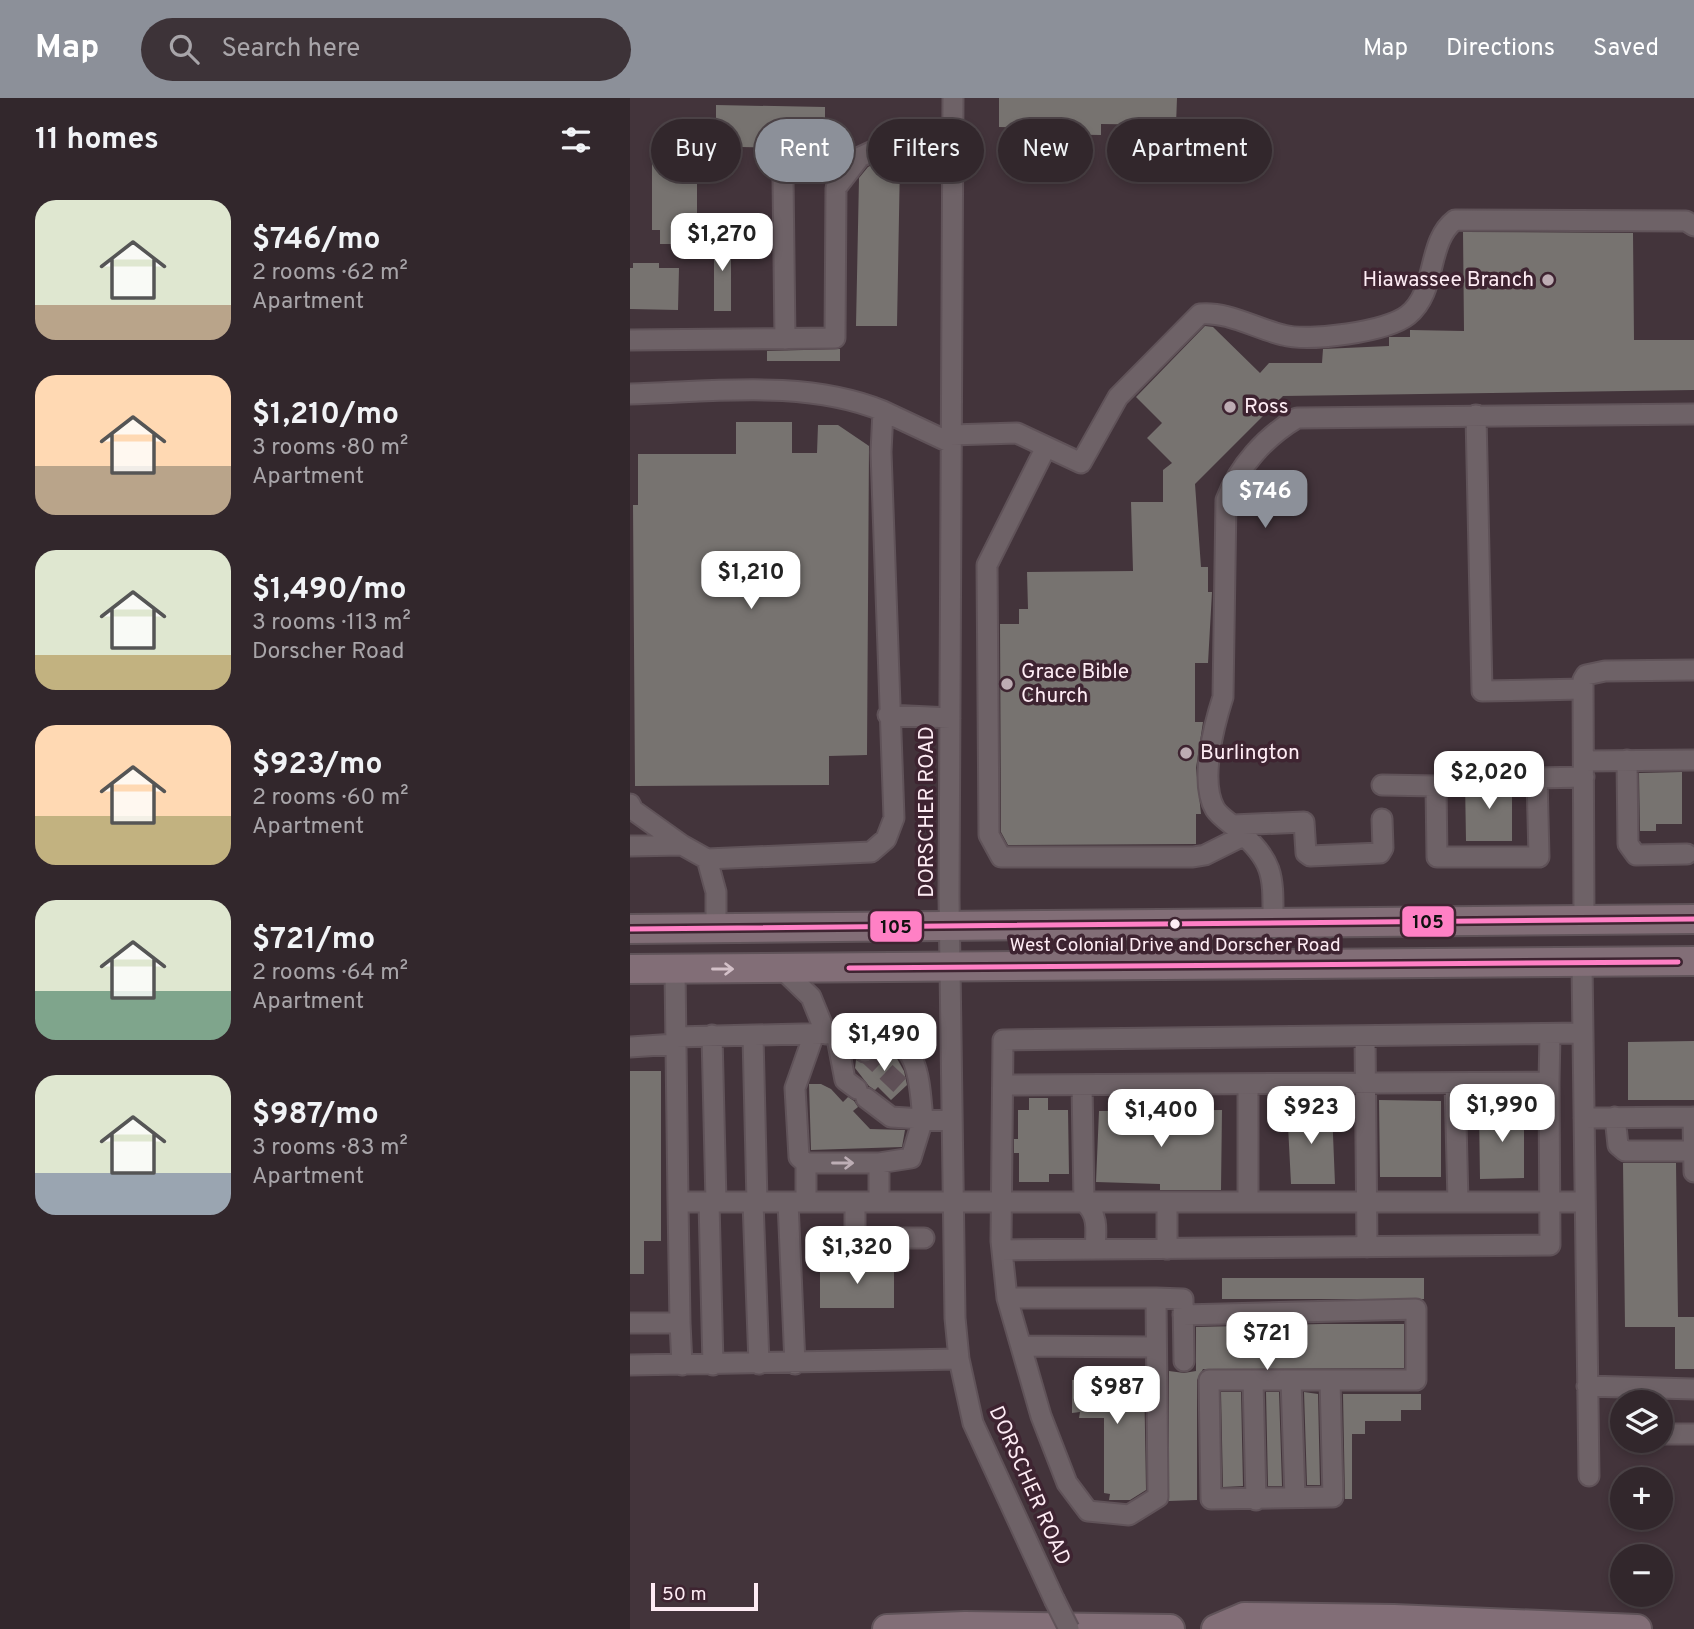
<!DOCTYPE html>
<html lang="en">
<head>
<meta charset="utf-8">
<style>
	body { margin:0; font-family:Overpass,sans-serif; background:#3d3338; color:#f1f3f6; height:100vh; display:flex; flex-direction:column; font-size:26px; white-space:nowrap }
	* { box-sizing:border-box; margin:0 }
	p { font-size:23px; color:#a8a5a9 }
	.icon { flex:none; width:38px; height:38px; fill:none; stroke:currentColor; stroke-width:2; stroke-linecap:round; stroke-linejoin:round }
	.map { position:relative; flex:1; overflow:hidden }
	.sheet { display:flex; flex-direction:column; background:#32272c; width:630px }
	.sheet>* { flex:none }
	.top-card { position:absolute; left:21px; top:21px; width:665px; height:63px; display:flex; gap:14px }
	.controls { position:absolute; left:980px; top:1292px; display:grid; gap:14px }
	.controls a { display:grid; place-items:center; width:63px; height:63px; border-radius:50%; background:#32272c; box-shadow:0 4px 10px #0003,0 0 0 2px #4d4448; font-size:35px }
	.scale { position:absolute; left:21px; bottom:18px; width:107px; box-sizing:border-box; padding-left:7px; border:4px solid #feecf4; border-top:0; font-size:19px; line-height:24px; white-space:nowrap; color:#feecf4; -webkit-text-stroke:5px #3e2431; paint-order:stroke }
	.price { position:absolute; translate:-50% -60px; padding:0 16px; border-radius:14px; background:#fff; color:#222; font-size:23px; line-height:46px; filter:drop-shadow(0 2px 4px #0008) }
	.price::after { content:''; position:absolute; left:50%; top:42px; width:21px; height:16px; margin-left:-10px; background:inherit; clip-path:polygon(0 0,100% 0,50% 100%) }
	.price.on { background:#8c9099; color:#fff }
	ul { padding:0; list-style:none }
	li { display:flex; align-items:center; gap:21px; height:175px; padding:0 35px }
	li span { display:grid; place-items:center; flex:none; width:196px; height:140px; border-radius:21px; color:#555 }
	li>.icon { margin-inline-start:auto }
	span .icon { width:84px; height:84px; fill:#fffc; stroke-width:1 }
	li b { font-size:30px }
	h2 { display:flex; justify-content:space-between; align-items:center; height:84px; padding:0 35px; font-size:30px }
	.pill { padding:0 24px; border-radius:32px; background:#32272c; box-shadow:0 4px 10px #0003,0 0 0 2px #4d4448; font-size:24px; line-height:63px }
	.pill.on { background:#8c9099; color:#fff }
	header { display:flex; align-items:center; gap:42px; box-sizing:border-box; height:98px; padding:0 35px; background:#8c9099; color:#fff }
	header strong { font-size:33px }
	nav { display:flex; gap:38px; margin-inline-start:auto; font-size:24px }
	.search { width:490px; height:63px; background:#3d3338; display:flex; align-items:center; gap:18px; box-sizing:border-box; padding:0 24px; border-radius:38px; color:#a8a5a9; font-size:26px }
	main { display:flex; flex:1; min-height:0 }
	.map>svg:first-child { display:block }
</style>
</head>
<body>
<header>
<strong>Map</strong>
<div class="search"><svg class="icon" aria-label="search" viewBox="0 0 24 24"><circle cx="10" cy="10" r="6"/><path d="M15 15l6 6"/></svg>Search here</div>
<nav><a>Map</a><a>Directions</a><a>Saved</a></nav>
</header>
<main>
<section class="sheet">
<h2>11 homes<svg class="icon" aria-label="filters" viewBox="0 0 24 24"><path d="M4 7h16M4 17h16"/><circle cx="9" cy="7" r="2"/><circle cx="15" cy="17" r="2"/></svg></h2>
<ul>
<li><span style="background:linear-gradient(#dfe7d0 75%,#b9a48a 0)"><svg class="icon" aria-label="home" viewBox="0 0 24 24"><path d="M3 11l9-7 9 7M6 9v11h12V9"/></svg></span><div><b>$746/mo</b><p>2 rooms · 62 m²</p><p>Apartment</p></div></li>
<li><span style="background:linear-gradient(#ffd9b3 65%,#b9a48a 0)"><svg class="icon" aria-label="home" viewBox="0 0 24 24"><path d="M3 11l9-7 9 7M6 9v11h12V9"/></svg></span><div><b>$1,210/mo</b><p>3 rooms · 80 m²</p><p>Apartment</p></div></li>
<li><span style="background:linear-gradient(#dfe7d0 75%,#c2b280 0)"><svg class="icon" aria-label="home" viewBox="0 0 24 24"><path d="M3 11l9-7 9 7M6 9v11h12V9"/></svg></span><div><b>$1,490/mo</b><p>3 rooms · 113 m²</p><p>Dorscher Road</p></div></li>
<li><span style="background:linear-gradient(#ffd9b3 65%,#c2b280 0)"><svg class="icon" aria-label="home" viewBox="0 0 24 24"><path d="M3 11l9-7 9 7M6 9v11h12V9"/></svg></span><div><b>$923/mo</b><p>2 rooms · 60 m²</p><p>Apartment</p></div></li>
<li><span style="background:linear-gradient(#dfe7d0 65%,#7fa58c 0)"><svg class="icon" aria-label="home" viewBox="0 0 24 24"><path d="M3 11l9-7 9 7M6 9v11h12V9"/></svg></span><div><b>$721/mo</b><p>2 rooms · 64 m²</p><p>Apartment</p></div></li>
<li><span style="background:linear-gradient(#dfe7d0 70%,#9aa5b1 0)"><svg class="icon" aria-label="home" viewBox="0 0 24 24"><path d="M3 11l9-7 9 7M6 9v11h12V9"/></svg></span><div><b>$987/mo</b><p>3 rooms · 83 m²</p><p>Apartment</p></div></li>
</ul>
</section>
<div class="map">
<svg width="1064" height="1531" viewBox="0 0 1064 1531">
	<rect width="100%" height="100%" fill="#43343b"/>
	<path fill="#777370" d="M369 0H547L546 27 471 26V37L407 36V30L369 29Z
		M86 7 195 9V51L67 48V146H30V132H22V42H30V32H86Z
		M252 62 270 63 267 228H226L229 80 238 69Z
		M833 134 1003 135 1004 242H1064V292L653 298 565 386 571 469H578V494H582L578 565H565V624H573L566 670 571 716H566V746L378 747 371 734 370 526H389V511H398L397 474 503 473 501 404H533V372L542 365 517 340 532 325 506 299 575 228 583 229 630 275 639 265H692L693 251 759 248V239H780V232L834 233Z
		M84 137H101V213H84Z
		M3 165H29V170H49L48 212 0 211V170H3Z
		M210 251V263H137V253Z
		M106 324H162V355H187L188 327H208L239 348 237 657 199 658V687L5 688 3 407H8V356H106Z
		M1052 674V726H1026V733H1010L1009 675Z
		M871 681H882V743H836L835 683H871Z
		M1064 943V1002H998V944Z
		M244 946 265 957 274 973 277 987 261 1002 248 989 245 992 239 988 225 970 226 962 237 966 244 962 247 957Z
		M0 973H31V1143H14V1176H0Z
		M179 986H191L201 991 213 1004 218 999 224 1003 228 1009 223 1013 240 1031 275 1032 272 1049 181 1052Z
		M399 1000H418V1012H438L439 1076H419V1084H389V1055H384V1041H388V1012H399Z
		M749 1002 811 1003V1079H750Z
		M657 1008 702 1012 705 1086H661Z
		M592 1012 591 1092H530V1086L466 1084 469 1013Z
		M849 1012H894V1080L850 1081Z
		M993 1065H1046L1048 1219H1064V1271H1045V1229H995Z
		M190 1166H264V1210H190Z
		M592 1180H794V1201H592Z
		M692 1226H774V1270L573 1271 567 1282V1402L539 1403V1273L554 1275 566 1273V1229Z
		M473 1271 514 1273 516 1392 500 1402H479L480 1396 474 1395V1320H449L450 1314 442 1315V1282H449L448 1276H465V1273L473 1274Z
		M591 1294H611L613 1388 593 1389Z
		M636 1294H649L652 1388H638Z
		M674 1294 688 1296 690 1387H677Z
		M713 1296H791V1312H771V1323H735V1336H722V1401H715Z"/>
	<g fill="none" stroke-linecap="round" stroke-linejoin="round">
		<path stroke="#5f5057" stroke-width="19" stroke-dasharray="19 10" stroke-linecap="butt" d="M235 954 273 990"/>
		<g stroke="#605359" stroke-width="23">
			<path id="minor" d="M323 0 319 799 325 1220 329 1261 343 1325 424 1501
				M153 80 155 241
				M0 242 205 240 206 90 230 59 258 46 323 42
				M0 296C82 294 175 281 253 313
				M846 317 852 593 953 591
				M321 337 387 335 451 365 488 299 570 216C597 213 627 231 653 237 679 244 757 234 778 217 808 193 796 144 825 122L1056 123 1064 128
				M416 349 357 467 359 737 371 759H563L575 757 615 737
				M258 617 320 620
				M997 662 998 746 1006 757 1057 756
				M954 663 1064 662
				M752 687 806 688 807 759H909L907 680 954 679
				M0 706 3 712 52 747
				M603 727 674 724 676 755 680 758 750 755 753 750 752 721
				M0 748 52 747 77 761 241 754 256 741 264 720 251 354 253 313 321 345
				M77 761 86 794V830
				M954 822 953 582 956 577 975 573 1064 572
				M643 824C643 779 645 764 609 733 602 726 590 719 585 711 569 684 584 627 593 599L596 402C609 368 635 339 667 320L1064 316
				M952 865 959 1378
				M151 870 181 899 196 936
				M45 871 48 1104H954
				M206 935 215 982 227 991
				M217 935 235 954
				M184 936 165 990 169 1059 176 1065H249L281 1060 293 1021 261 1019 236 1000
				M82 937 86 1104
				M123 938 127 1104
				M735 938 737 1149
				M46 939 251 934C291 947 289 986 293 1021L321 1023
				M0 949 46 946
				M825 985 828 1104
				M373 987 919 984 920 937
				M452 987 454 1104C469 1116 466 1134 465 1151
				M985 1019 988 1047 995 1053H1064
				M1063 1019 1064 1074
				M954 1020 1064 1019
				M176 1065V1104
				M249 1065V1104
				M48 1104 50 1225
				M79 1104 83 1267
				M123 1104 129 1266
				M158 1104 165 1266
				M225 1104V1140H294
				M537 1104V1151
				M618 1104V986
				M193 1141 225 1140
				M372 1152 920 1147 919 984
				M377 1200H526L528 1399 499 1417 458 1413 437 1385 411 1318 377 1200 371 1143 373 942 951 935
				M526 1200 553 1201 554 1263
				M553 1217 786 1211V1282H579L581 1401 703 1399 700 1282
				M0 1225H50L52 1267
				M393 1248 525 1249
				M0 1267 329 1261
				M623 1282 626 1402
				M661 1282 665 1400
				M957 1288 1064 1291
				M1031 1336H1064"/>
		</g>
		<g stroke="#605359" stroke-width="32">
			<path id="highway" d="M0 831 1064 821
				M0 871 1064 863
				M257 1531 335 1528 540 1531
				M586 1531 614 1519 764 1521 1007 1531"/>
		</g>
		<use href="#minor" stroke="#6e6267" stroke-width="19"/>
		<use href="#highway" stroke="#826e77" stroke-width="28"/>
		<g stroke="#605359" stroke-width="23" stroke-linecap="butt">
			<path id="minor-bridge" d="M424 1501 439 1531"/>
		</g>
		<use href="#minor-bridge" stroke="#6e6267" stroke-width="19"/>
		<g stroke="#3e2431" stroke-width="10">
			<path id="bus-1" d="M0 831 1064 821
				M219 870 1048 864"/>
		</g>
		<use href="#bus-1" stroke="#ff80c5" stroke-width="5"/>
	</g>
	<defs><path id="oneway-shaft" d="M-6 0H5M1.5-3L5.5 0L1.5 3" fill="none" stroke-width="1.6" stroke-linecap="round" stroke-linejoin="round" transform="scale(1.75)"/></defs>
	<use stroke="#d3c0c8" href="#oneway-shaft" transform="translate(93 871)"/>
	<use stroke="#bdaeb5" href="#oneway-shaft" transform="translate(213 1065)"/>
	<g fill="#bdacb3" stroke="#3e2431" stroke-width="2.5">
		<circle cx="918" cy="182" r="7"/>
		<circle cx="600" cy="309" r="7"/>
		<circle cx="377" cy="586" r="7"/>
		<circle cx="556" cy="655" r="7"/>
	</g>
	<circle fill="#feecf4" stroke="#3e2431" stroke-width="2.5" cx="545" cy="826" r="6"/>
	<g text-anchor="middle" dominant-baseline="central" stroke-width="7" stroke-linejoin="round" paint-order="stroke">
		<g font-size="19" fill="#feecf4" stroke="#3e2431">
			<text x="545" y="848">West Colonial Drive and Dorscher Road</text>
		</g>
		<g font-size="21" fill="#feecf4" stroke="#3e2431" text-anchor="start">
			<text x="904" y="182" text-anchor="end">Hiawassee Branch</text>
			<text x="614" y="309">Ross</text>
			<text x="391" y="574">Grace Bible<tspan x="391" dy="24">Church</tspan></text>
			<text x="570" y="655">Burlington</text>
		</g>
		<g font-size="21" fill="#feecf4" stroke="#3e2431">
			<text transform="translate(297 714) rotate(-90)">DORSCHER ROAD</text>
			<text transform="translate(399 1388) rotate(66)">DORSCHER ROAD</text>
		</g>
	</g>
	<g stroke="#3e2431" stroke-width="2.5">
		<rect x="771" y="807" width="54" height="33" rx="7" fill="#ff80c5"/>
		<rect x="239" y="812" width="54" height="33" rx="7" fill="#ff80c5"/>
	</g>
	<g font-size="19" text-anchor="middle" font-weight="bold" fill="#111">
		<text x="798" y="830">105</text>
		<text x="266" y="835">105</text>
	</g>
</svg>
<div class="controls">
<a><svg class="icon" aria-label="layers" viewBox="0 0 24 24"><path d="M12 4l9 5-9 5-9-5zM3 14l9 5 9-5"/></svg></a>
<a>+</a>
<a>−</a>
</div>
<div class="scale">50 m</div>
<b class="price" style="left:92px;top:175px">$1,270</b>
<b class="price on" style="left:635px;top:432px">$746</b>
<b class="price" style="left:121px;top:513px">$1,210</b>
<b class="price" style="left:859px;top:713px">$2,020</b>
<b class="price" style="left:254px;top:975px">$1,490</b>
<b class="price" style="left:872px;top:1046px">$1,990</b>
<b class="price" style="left:681px;top:1048px">$923</b>
<b class="price" style="left:531px;top:1051px">$1,400</b>
<b class="price" style="left:227px;top:1188px">$1,320</b>
<b class="price" style="left:637px;top:1274px">$721</b>
<b class="price" style="left:487px;top:1328px">$987</b>
<div class="top-card">
<a class="pill">Buy</a>
<a class="pill on">Rent</a>
<a class="pill">Filters</a>
<a class="pill">New</a>
<a class="pill">Apartment</a>
</div>
</div>
</main>
</body>
</html>
